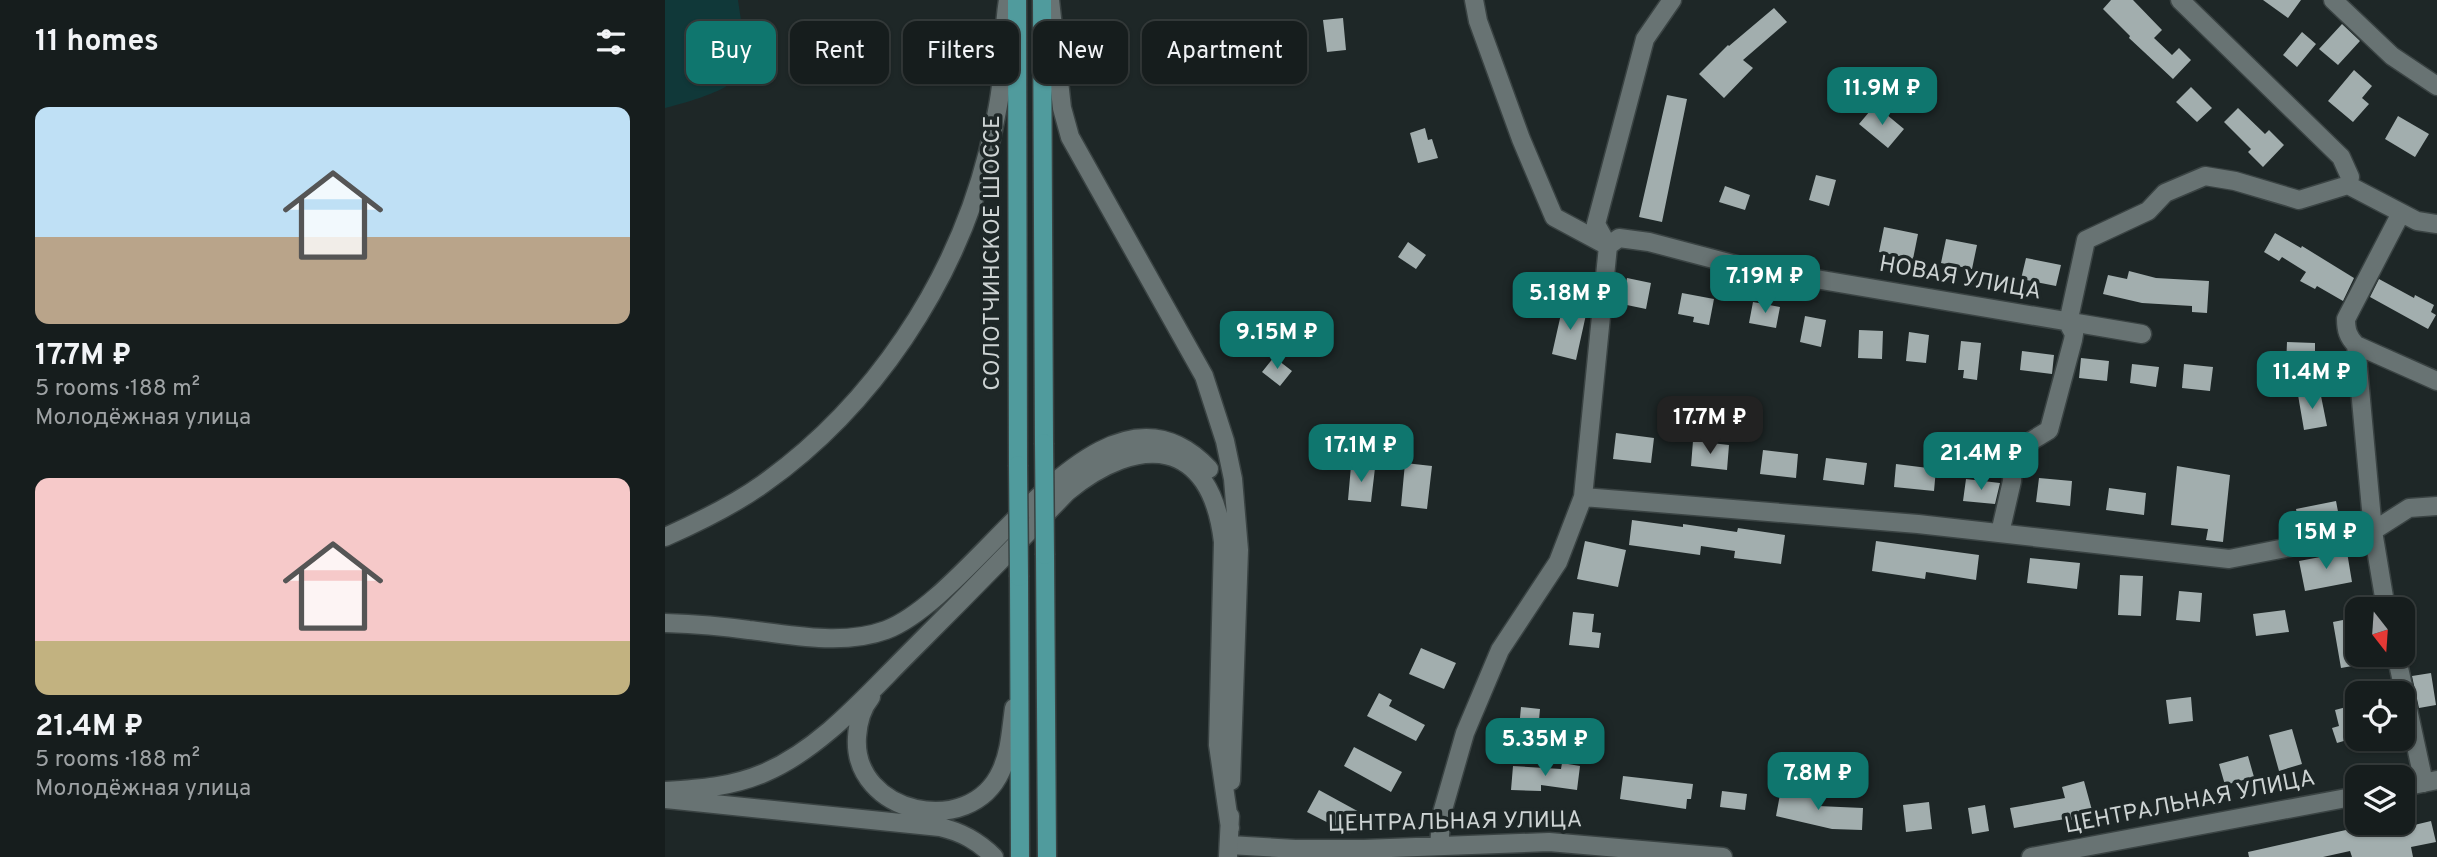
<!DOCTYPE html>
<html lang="en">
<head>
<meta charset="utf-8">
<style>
	body { margin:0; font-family:Overpass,sans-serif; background:#232a2a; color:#f1f3f6; height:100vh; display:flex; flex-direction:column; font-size:26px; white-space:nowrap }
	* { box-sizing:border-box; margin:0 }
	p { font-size:23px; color:#9ea2a4 }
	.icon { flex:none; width:38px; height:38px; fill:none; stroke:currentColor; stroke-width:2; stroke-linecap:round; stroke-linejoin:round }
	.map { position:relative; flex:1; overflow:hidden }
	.side { display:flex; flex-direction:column; background:#161d1d; width:665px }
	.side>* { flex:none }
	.banner { position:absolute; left:21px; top:21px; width:665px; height:63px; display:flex; gap:14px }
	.needle { width:46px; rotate:163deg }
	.controls { position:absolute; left:1680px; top:597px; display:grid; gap:14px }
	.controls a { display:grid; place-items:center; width:70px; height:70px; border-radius:14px; background:#161d1d; box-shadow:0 2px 5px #0004,0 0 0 2px #353b3b; font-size:35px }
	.price { position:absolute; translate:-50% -60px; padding:0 16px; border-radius:14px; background:#0f766e; color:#fff; font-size:23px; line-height:46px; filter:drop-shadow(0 2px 4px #0008) }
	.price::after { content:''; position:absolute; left:50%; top:42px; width:21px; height:16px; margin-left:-10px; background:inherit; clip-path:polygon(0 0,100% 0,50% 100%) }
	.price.current { background:#222; color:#fff }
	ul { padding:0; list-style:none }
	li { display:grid; align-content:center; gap:14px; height:371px; padding:0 35px }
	li span { display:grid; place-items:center; height:217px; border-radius:14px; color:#555 }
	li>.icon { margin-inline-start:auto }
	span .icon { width:126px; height:126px; fill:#fffc; stroke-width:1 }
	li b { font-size:30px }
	h2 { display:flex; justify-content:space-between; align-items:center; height:84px; padding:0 35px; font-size:30px }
	.chip { padding:0 24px; border-radius:14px; background:#161d1d; box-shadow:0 2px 5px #0004,0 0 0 2px #353b3b; font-size:24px; line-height:63px }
	.chip.current { background:#0f766e; color:#fff }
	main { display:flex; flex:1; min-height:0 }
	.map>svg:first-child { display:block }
</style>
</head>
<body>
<main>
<section class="side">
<h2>11 homes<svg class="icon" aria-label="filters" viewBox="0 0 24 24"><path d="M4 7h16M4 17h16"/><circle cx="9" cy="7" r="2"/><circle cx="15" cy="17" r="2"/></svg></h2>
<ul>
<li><span style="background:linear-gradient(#bfe0f5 60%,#b9a48a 0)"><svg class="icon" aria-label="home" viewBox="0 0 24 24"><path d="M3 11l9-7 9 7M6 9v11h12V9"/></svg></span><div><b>17.7M ₽</b><p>5 rooms · 188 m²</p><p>Молодёжная улица</p></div></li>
<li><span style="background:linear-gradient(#f6c9c9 75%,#c2b280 0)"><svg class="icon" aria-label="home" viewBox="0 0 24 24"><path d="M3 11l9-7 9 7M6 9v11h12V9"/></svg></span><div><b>21.4M ₽</b><p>5 rooms · 188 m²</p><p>Молодёжная улица</p></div></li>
</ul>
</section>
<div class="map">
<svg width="1772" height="857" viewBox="0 0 1772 857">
	<rect width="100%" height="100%" fill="#1e2727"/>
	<path fill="#103839" d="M0 0H73C76 23 86 62 67 82 56 93 16 104 0 108Z"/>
	<path fill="#a2aeae" d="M1446 0H1468L1497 30 1489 38 1507 55 1514 48 1526 60 1508 79 1464 38 1465 36 1438 9Z
		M1598 0H1636L1623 18Z
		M1109 8 1122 22 1078 60 1088 68 1059 98 1034 74 1063 45 1064 46Z
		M678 18 681 50 662 52 658 20Z
		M285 22 312 24 311 41 284 39Z
		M1677 24 1695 41 1673 65 1654 49Z
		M1637 32 1651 44 1632 67 1618 55Z
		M1689 70 1707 86 1697 98 1704 104 1688 122 1663 101Z
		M1526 87 1547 108 1532 122 1511 102Z
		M1002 95 1022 99 997 222 974 217Z
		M1210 105 1239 129 1223 148 1194 124Z
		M1573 108 1600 134 1604 130 1619 145 1598 167 1583 152 1586 149 1559 122Z
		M1733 116 1764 134 1750 157 1720 139Z
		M760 128 763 140 767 139 773 158 753 163 745 133Z
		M1151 175 1171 180 1164 206 1144 200Z
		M1060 186 1085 195 1080 210 1054 202Z
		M1219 227 1253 234 1248 259 1214 252Z
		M1610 233 1636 248 1637 246 1689 278 1678 301 1652 286 1650 289 1635 281 1641 272 1617 257 1614 261 1599 252Z
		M1281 239 1312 245 1307 269 1276 263Z
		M743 242 761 255 751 269 733 257Z
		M1361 258 1396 265 1391 286 1356 279Z
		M1464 271 1491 278 1544 281 1542 313 1527 312V306L1477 303 1438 294 1443 275 1462 279Z
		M962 278 986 283 981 309 957 304Z
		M1714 279 1749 298 1750 295 1769 305 1766 312 1771 315 1763 329 1705 297Z
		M1017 293 1049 299 1044 325 1028 322 1029 317 1013 314Z
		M1088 302 1115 307 1111 328 1084 323Z
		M898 305 922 310 911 360 887 354Z
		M1140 316 1161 320 1156 347 1135 342Z
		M1194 330 1218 331 1217 359 1193 358Z
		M1244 332 1264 335 1261 363 1241 361Z
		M1296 341 1316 343 1312 380 1298 378 1299 370H1293Z
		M1622 342 1650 343V368L1621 367Z
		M1357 351 1389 355 1387 374 1355 370Z
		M609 357 627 371 615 386 597 372Z
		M1416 358 1444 361 1442 381 1414 378Z
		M1467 364 1494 367 1491 387 1465 383Z
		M1519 364 1548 367 1545 391 1517 388Z
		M1655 391 1662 426 1639 430 1633 395Z
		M951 433 989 438 986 463 948 459Z
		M1028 441 1064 445 1062 470 1026 466Z
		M1098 450 1133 454 1131 478 1095 474Z
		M1161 458 1202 463 1199 485 1158 480Z
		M740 463 767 466 762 509 736 506Z
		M1231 464 1271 469 1269 491 1229 487Z
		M686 466 710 468 706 502 683 500Z
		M1512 466 1565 475 1558 542 1541 540 1543 529 1506 525Z
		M1374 478 1407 481 1405 506 1371 502Z
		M1301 479 1335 483 1330 504 1298 501Z
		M1444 488 1481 493 1479 515 1441 510Z
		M1671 501 1675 522 1635 530 1631 509Z
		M967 520 1018 527V524L1072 532 1073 528 1120 535 1116 564 1069 558 1070 551 1036 546 1035 555 964 545Z
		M920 541 961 550 953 587 912 579Z
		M1211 541 1314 555 1311 580 1261 572 1260 579 1207 571Z
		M1682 552 1687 582 1640 591 1634 561Z
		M1365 558 1415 563 1412 589 1362 583Z
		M1455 575 1478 576 1476 616 1453 615Z
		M1514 591 1537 593 1535 622 1511 620Z
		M1620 610 1624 632 1591 636 1588 614Z
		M908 612 929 614 927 632 936 633 934 648 904 645Z
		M1688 618 1692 654H1715L1716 661 1676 668 1668 622Z
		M756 648 791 663 779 689 744 674Z
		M1766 673 1771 705 1754 708 1747 676Z
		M714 693 727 700 724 706 760 725 751 741 702 716Z
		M1526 697 1528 721 1504 724 1501 700Z
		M1689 705 1692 717V737L1672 743 1667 728 1674 726 1670 710Z
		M856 707 875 709 872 741 853 739Z
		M1627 729 1637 764 1614 771 1604 735Z
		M689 747 737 772 726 792 679 766Z
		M1583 756 1589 777 1560 785 1554 764Z
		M897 763 915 766 912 790 876 785V791L846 790 848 766 896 769Z
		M958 776 1028 784 1026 799H1022L1021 809 955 799Z
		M1419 781 1428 814 1406 820V818L1349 828 1345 808 1400 798 1397 787Z
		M1116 789 1155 797 1153 806 1198 808 1197 830 1167 829 1111 816Z
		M654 790 696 813 685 834 642 812Z
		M1057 791 1082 794 1080 810 1055 807Z
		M1264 802 1267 829 1241 832 1238 805Z
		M1320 805 1324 831 1307 834 1303 808Z
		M1766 821 1771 842 1746 847 1748 857H1687L1685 851 1658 857H1584L1583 852 1703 825 1705 833 1740 824 1741 827Z"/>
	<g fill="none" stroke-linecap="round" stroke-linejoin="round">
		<g stroke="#3a4343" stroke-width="21">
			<path id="street" d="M809 0 813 21 856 139 889 217 943 246 954 238 984 242 1079 267 1477 334
				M1515 0 1676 157 1685 177 1683 185
				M1668 0 1727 56 1772 86
				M1691 345 1772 381
				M918 497 1253 524 1564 559 1708 531 1744 508 1772 506
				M1335 533 1347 481 1348 455 1353 449 1384 430 1408 340 1409 334 1403 323 1421 240 1483 211 1500 193 1540 176 1570 181 1634 200 1683 185 1752 221 1772 224
				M1721 609 1708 531 1691 345C1683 337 1681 330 1681 319L1736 213
				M1731 654 1759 783
				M1738 787 1772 780
				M564 845 630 849H699L884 842 1058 857
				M774 845 777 813 800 733 835 650 893 562 918 497 943 246 931 224 980 39 1007 0
				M1366 857 1692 796"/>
		</g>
		<g stroke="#3a4343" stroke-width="21">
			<path id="secondary" d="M385 0 397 108 405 137 539 376 560 441 568 479 574 550 566 781
				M0 537C34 522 67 506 98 484 208 406 290 283 323 152 328 130 334 107 336 85 340 57 338 28 343 0
				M0 623C28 624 56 626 84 630 129 635 177 646 221 630 316 594 436 354 544 469
				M206 697C196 709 193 722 192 737 187 814 305 840 336 771 345 752 346 729 349 708
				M0 791C35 789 66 787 99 773 155 749 199 698 242 655 296 601 349 547 402 492 474 433 546 437 558 542L553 745 565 828
				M0 799 275 827C297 832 313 841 329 857
				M563 857 565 816"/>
		</g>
		<g stroke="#3a4343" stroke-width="21">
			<path id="primary" d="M352 0 353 465
				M377 0 379 443
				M380 555 382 857
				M354 577 355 857"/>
		</g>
		<use href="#street" stroke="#687373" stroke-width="18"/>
		<use href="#secondary" stroke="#687373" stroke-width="18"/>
		<use href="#primary" stroke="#509b9d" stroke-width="18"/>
		<g stroke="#3a4343" stroke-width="21" stroke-linecap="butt">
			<path id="primary-bridge" d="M379 443 380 555
				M353 465 354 577"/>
		</g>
		<use href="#primary-bridge" stroke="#509b9d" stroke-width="18"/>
	</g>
	<g text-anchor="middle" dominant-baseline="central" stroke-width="7" stroke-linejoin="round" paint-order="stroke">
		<g font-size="23" fill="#cdd3d3" stroke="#1e2727">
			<text transform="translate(328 253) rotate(-90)">СОЛОТЧИНСКОЕ ШОССЕ</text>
			<text transform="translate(1295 279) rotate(10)">НОВАЯ УЛИЦА</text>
			<text transform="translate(1525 803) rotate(-11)">ЦЕНТРАЛЬНАЯ УЛИЦА</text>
			<text transform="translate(790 823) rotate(-1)">ЦЕНТРАЛЬНАЯ УЛИЦА</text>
		</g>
	</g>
</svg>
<div class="controls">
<a><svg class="needle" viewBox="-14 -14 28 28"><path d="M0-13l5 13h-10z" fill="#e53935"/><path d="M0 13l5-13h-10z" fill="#9ea2a4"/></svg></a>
<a><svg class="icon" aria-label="locate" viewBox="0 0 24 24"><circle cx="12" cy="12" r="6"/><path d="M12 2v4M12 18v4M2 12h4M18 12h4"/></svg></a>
<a><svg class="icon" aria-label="layers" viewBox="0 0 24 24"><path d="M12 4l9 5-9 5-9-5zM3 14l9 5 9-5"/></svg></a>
</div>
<b class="price" style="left:1217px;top:127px">11.9M ₽</b>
<b class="price" style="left:1100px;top:315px">7.19M ₽</b>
<b class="price" style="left:905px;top:332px">5.18M ₽</b>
<b class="price" style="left:612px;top:371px">9.15M ₽</b>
<b class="price" style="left:1647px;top:411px">11.4M ₽</b>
<b class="price current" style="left:1045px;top:456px">17.7M ₽</b>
<b class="price" style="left:696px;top:484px">17.1M ₽</b>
<b class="price" style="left:1316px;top:492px">21.4M ₽</b>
<b class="price" style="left:1661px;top:571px">15M ₽</b>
<b class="price" style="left:880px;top:778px">5.35M ₽</b>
<b class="price" style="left:1153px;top:812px">7.8M ₽</b>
<div class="banner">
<a class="chip current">Buy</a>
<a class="chip">Rent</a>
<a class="chip">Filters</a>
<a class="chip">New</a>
<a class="chip">Apartment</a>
</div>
</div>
</main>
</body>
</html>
